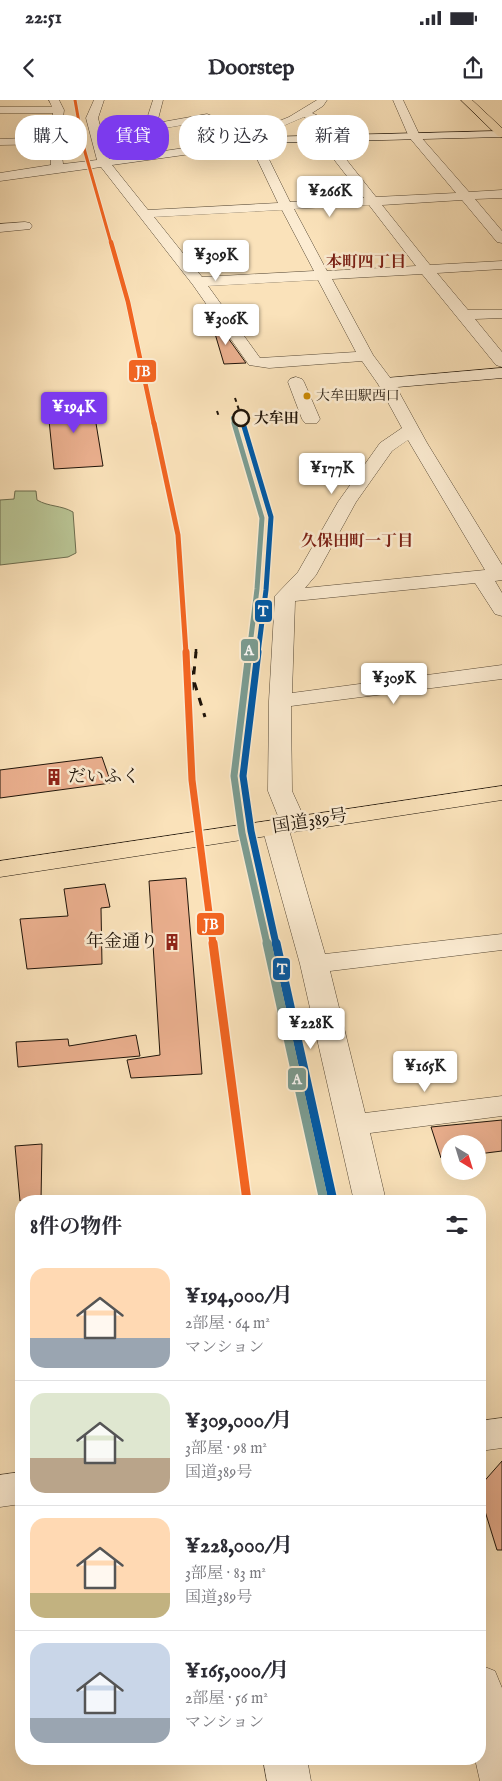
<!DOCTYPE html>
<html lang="ja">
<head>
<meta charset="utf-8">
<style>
	body { margin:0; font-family:"IM FELL English","Noto Serif JP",serif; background:#f7f7f7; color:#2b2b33; height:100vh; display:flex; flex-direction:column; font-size:19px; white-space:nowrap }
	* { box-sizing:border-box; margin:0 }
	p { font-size:16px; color:#7c7c81 }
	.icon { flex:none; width:28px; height:28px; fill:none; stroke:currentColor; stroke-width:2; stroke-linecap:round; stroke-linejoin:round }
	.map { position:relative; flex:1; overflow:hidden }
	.details { position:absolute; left:15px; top:1095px; width:471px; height:570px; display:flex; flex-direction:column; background:#fff; border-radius:20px; box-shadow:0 5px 20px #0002 }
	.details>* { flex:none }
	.banner { position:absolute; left:15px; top:15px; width:472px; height:45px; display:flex; gap:10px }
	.needle { width:32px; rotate:142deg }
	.buttons { position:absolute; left:441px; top:1035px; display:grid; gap:10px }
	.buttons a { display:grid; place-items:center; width:45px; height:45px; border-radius:50%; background:#fff; box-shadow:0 5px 20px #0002; font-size:25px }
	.price { position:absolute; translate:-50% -42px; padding:0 11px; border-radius:5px; background:#fff; color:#222; font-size:16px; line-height:32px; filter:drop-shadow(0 1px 2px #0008) }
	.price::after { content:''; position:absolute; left:50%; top:30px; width:15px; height:11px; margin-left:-8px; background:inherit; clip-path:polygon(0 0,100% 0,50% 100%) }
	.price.selected { background:#7c3aed; color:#fff }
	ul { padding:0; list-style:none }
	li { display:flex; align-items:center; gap:15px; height:125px; padding:0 15px }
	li+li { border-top:1px solid #e1e1e2 }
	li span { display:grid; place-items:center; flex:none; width:140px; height:100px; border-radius:15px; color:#555 }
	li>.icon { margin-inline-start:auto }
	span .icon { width:60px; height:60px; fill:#fffc; stroke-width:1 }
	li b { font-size:21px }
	h2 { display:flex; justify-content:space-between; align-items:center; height:60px; padding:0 15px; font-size:21px }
	.pill { padding:0 18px; border-radius:20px; background:#fff; box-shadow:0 5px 20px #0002; font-size:18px; line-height:45px }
	.pill.selected { background:#7c3aed; color:#fff }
	.status { display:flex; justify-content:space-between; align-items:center; height:35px; padding:0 25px; background:#fff; direction:ltr }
	.status svg { height:14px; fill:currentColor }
	header { display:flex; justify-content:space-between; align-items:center; height:65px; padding:0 15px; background:#fff; font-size:22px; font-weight:700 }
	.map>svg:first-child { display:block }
</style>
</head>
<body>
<div class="status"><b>22:51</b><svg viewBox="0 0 49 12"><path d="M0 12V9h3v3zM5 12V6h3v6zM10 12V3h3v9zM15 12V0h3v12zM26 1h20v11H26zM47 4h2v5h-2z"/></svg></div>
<header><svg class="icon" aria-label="back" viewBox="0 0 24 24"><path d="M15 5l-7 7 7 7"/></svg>Doorstep<svg class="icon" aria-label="share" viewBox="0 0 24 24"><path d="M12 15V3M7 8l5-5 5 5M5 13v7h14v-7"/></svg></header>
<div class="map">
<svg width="502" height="1681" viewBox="0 0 502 1681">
	<rect width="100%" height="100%" fill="#fae2ba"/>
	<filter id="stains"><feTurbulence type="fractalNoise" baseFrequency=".004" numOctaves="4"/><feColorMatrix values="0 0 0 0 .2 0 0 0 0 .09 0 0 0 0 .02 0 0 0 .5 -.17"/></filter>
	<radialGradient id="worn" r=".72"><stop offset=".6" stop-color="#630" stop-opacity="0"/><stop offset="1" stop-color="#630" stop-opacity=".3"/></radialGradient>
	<path fill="#b9c494" stroke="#6c6c4e" d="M15 391H36L37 400C49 407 61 405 73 412L76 453 68 457 0 465V400L14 399Z"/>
	<path fill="#ebb08f" stroke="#1f1409" d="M208 210 246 263 224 264Z
		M92 299 103 366 54 369 47 301Z
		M102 657 111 683 0 698V670Z
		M186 778 202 974 131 978 127 960 160 955 149 781Z
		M105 784 110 807 101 808 102 864 27 869 20 819 68 816 64 789Z
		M136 935 140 956 18 967 16 942 68 939 69 946Z
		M502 1020V1051L478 1054V1044H450V1057L441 1058 431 1027Z
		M42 1044 41 1101H20L15 1046Z
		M502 1361V1450H497L480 1395V1386Z"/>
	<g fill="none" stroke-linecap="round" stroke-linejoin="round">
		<g stroke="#564835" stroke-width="1">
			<path id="street" d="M49 0H59L64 10 60 40 63 64 97 60 86 18 94 0H104L98 18 102 33 145 25 153 0H163L157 23 207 14 252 32 289 17 317 0H327L323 6 312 13 323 18 330 39 376 97 456 93 409 37 393 0H403L420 36 469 92 502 90V98L475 99 502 131V143L497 142 462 100 382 105 430 165 502 161V169L437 173 468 210H502V218L475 219 502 252V267L496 265 422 174 332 179 373 255 394 283 427 343 502 465V480L495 481 502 493V516L495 514 475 483 295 501 292 593 502 565V579L291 606 292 691 307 724 303 729 294 732 289 730 325 854 502 834V850L330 871 365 1013 502 996V1016L370 1033 386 1101H354L300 864 262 727 266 722 275 719 280 721 268 691 269 601 275 496 298 472 338 402 380 343 402 328 378 284 362 261 269 268 249 265 193 185 101 67 0 81V73L51 65 49 44 0 45V39L49 37 53 13H0V7H52ZM304 17 314 22 318 39 364 98 290 102 258 37ZM206 21 241 35 198 46 109 59 103 39ZM248 40 278 103 148 110 112 65 198 53ZM369 105 416 166 327 171 294 109ZM282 110 314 171 202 177 154 117ZM318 180 356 252 260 258 208 186ZM408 340 485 470 305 488 316 475 356 402 392 351Z
				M25 122 30 123 32 126 30 129 0 132V124Z
				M296 277 302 279 304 282 320 319 317 323H305L302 319 288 282 290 279Z
				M502 1318V1348L480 1351V1321Z
				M21 1372V1404L0 1407V1375Z
				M480 1565 495 1571 502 1588V1681H480L475 1659H480Z
				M263 1659H307L311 1681H267Z"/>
		</g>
		<g stroke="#1f1409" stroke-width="1">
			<path id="secondary" d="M502 31V37L228 44 222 41 228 38Z
				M502 268V278L386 288 380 286 378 283 380 280 386 278Z"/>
		</g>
		<g stroke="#1f1409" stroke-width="1">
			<path id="highway" d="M461 0H472L502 28V37L498 36Z
				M502 686V700L0 777V761Z"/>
		</g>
		<use href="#street" fill="#fcecd2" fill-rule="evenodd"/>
		<use href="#secondary" fill="#fcecd2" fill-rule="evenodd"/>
		<use href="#highway" fill="#fae2ba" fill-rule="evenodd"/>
		<path stroke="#1f1409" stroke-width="2" stroke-dasharray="4 4" stroke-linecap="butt" d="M235 298 241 316
			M217 311 219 317"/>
		<path stroke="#1f1409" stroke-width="2.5" stroke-dasharray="6 6" stroke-linecap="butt" d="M185 551 186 553
			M196 553V549"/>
		<path stroke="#1f1409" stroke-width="3" stroke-dasharray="8 8" stroke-linecap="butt" d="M185 552 205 617
			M189 622 196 552"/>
		<g stroke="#fcecd2" stroke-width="5">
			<path id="rail-1-far4" d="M75 0 83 45 111 143"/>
		</g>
		<g stroke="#fcecd2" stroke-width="6">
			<path id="rail-1-far3" d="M111 142 128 202 154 324"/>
		</g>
		<g stroke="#fcecd2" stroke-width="8">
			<path id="rail-1-far2" d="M154 323 178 435 186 553"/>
		</g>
		<g stroke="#fcecd2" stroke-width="10">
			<path id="rail-1-far1" d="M186 552 192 680 213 844"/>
		</g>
		<g stroke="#fcecd2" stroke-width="12">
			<path id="rail-1" d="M213 843 247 1101"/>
		</g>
		<g stroke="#fcecd2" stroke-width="6">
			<path id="rail-2-far3" d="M241 316 243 324"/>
		</g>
		<g stroke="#fcecd2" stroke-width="8">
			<path id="rail-2-far2" d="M243 323 271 417 266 490 258 553"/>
		</g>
		<g stroke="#fcecd2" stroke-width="10">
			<path id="rail-2-far1" d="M258 552 243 676 251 731 276 844"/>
		</g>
		<g stroke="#fcecd2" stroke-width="12">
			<path id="rail-2" d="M276 843 333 1101"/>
		</g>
		<g stroke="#fcecd2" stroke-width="6">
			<path id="rail-3-far3" d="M233 318 235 324"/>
		</g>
		<g stroke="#fcecd2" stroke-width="8">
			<path id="rail-3-far2" d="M234 323 262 418 257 489 249 553"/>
		</g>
		<g stroke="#fcecd2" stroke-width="10">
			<path id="rail-3-far1" d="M249 552 234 676 242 733 267 844"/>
		</g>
		<g stroke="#fcecd2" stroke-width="12">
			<path id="rail-3" d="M267 843 324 1101"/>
		</g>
		<use href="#rail-1-far4" stroke="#f26522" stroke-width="3"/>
		<use href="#rail-1-far3" stroke="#f26522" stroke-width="4.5"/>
		<use href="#rail-1-far2" stroke="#f26522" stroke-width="5"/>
		<use href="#rail-1-far1" stroke="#f26522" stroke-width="7"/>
		<use href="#rail-1" stroke="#f26522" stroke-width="9"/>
		<use href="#rail-2-far3" stroke="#0059a6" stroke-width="4.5"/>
		<use href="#rail-2-far2" stroke="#0059a6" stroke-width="5"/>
		<use href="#rail-2-far1" stroke="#0059a6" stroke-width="7"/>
		<use href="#rail-2" stroke="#0059a6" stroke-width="9"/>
		<use href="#rail-3-far3" stroke="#7b9c92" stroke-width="4.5"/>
		<use href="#rail-3-far2" stroke="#7b9c92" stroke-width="5"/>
		<use href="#rail-3-far1" stroke="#7b9c92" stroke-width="7"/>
		<use href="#rail-3" stroke="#7b9c92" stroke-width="9"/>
	</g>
	<defs>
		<g id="building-bare" transform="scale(1.35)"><path d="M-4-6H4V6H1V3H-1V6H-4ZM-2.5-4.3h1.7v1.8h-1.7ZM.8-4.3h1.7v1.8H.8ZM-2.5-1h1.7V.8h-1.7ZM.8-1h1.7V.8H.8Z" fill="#8f2418" stroke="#fcecd2" stroke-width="2.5" paint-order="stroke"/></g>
	</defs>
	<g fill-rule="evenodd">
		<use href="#building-bare" x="54" y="677"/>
		<use href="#building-bare" x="172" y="842"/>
	</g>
	<circle fill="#cc8902" stroke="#fcecd2" stroke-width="2" cx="307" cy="296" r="4.5"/>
	<circle fill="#fcecd2" stroke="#1f1409" stroke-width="2.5" cx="241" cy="318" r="8"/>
	<g text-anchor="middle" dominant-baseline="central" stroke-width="5" stroke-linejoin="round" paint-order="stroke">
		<g font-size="14" fill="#1f1409" stroke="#fcecd2" text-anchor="start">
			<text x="316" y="296">大牟田駅西口</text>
		</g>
		<g font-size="15" font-weight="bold" fill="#1f1409" stroke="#fcecd2" text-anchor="start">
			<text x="254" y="318">大牟田</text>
		</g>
		<g font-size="16" font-weight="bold" fill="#7a1f14" stroke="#fcecd2">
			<text x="366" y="163">本町四丁目</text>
			<text x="357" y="442">久保田町一丁目</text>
		</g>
		<g font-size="18" fill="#1f1409" stroke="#fcecd2" text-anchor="start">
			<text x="68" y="677">だいふく</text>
			<text x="158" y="842" text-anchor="end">年金通り</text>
		</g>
		<g font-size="18" fill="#1f1409" stroke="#fcecd2">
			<text transform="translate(310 722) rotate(-9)">国道389号</text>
		</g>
	</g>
	<g stroke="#fcecd2" stroke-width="2">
		<rect x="128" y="259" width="29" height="24" rx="5" fill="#f26522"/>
		<rect x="254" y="499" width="19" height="24" rx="5" fill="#0059a6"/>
		<rect x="240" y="538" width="19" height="24" rx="5" fill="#7b9c92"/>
		<rect x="196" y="812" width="29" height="24" rx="5" fill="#f26522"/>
		<rect x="272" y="857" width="19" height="24" rx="5" fill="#0059a6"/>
		<rect x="287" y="967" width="20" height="24" rx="5" fill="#7b9c92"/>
	</g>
	<g font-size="14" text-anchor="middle" font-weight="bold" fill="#fff">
		<text x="143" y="276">JB</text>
		<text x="263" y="516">T</text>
		<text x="249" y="555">A</text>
		<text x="211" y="829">JB</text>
		<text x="282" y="874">T</text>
		<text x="297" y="984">A</text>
	</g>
	<rect width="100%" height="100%" filter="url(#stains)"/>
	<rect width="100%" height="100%" fill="url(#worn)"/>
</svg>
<div class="buttons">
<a><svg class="needle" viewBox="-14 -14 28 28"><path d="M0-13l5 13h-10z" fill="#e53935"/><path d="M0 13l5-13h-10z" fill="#7c7c81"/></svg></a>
</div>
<b class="price" style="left:330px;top:118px">¥266K</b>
<b class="price" style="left:216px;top:182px">¥309K</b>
<b class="price" style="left:226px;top:246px">¥306K</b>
<b class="price selected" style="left:74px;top:334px">¥194K</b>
<b class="price" style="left:332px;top:395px">¥177K</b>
<b class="price" style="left:394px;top:605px">¥309K</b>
<b class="price" style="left:311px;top:950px">¥228K</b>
<b class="price" style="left:425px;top:993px">¥165K</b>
<div class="banner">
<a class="pill">購入</a>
<a class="pill selected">賃貸</a>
<a class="pill">絞り込み</a>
<a class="pill">新着</a>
</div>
<section class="details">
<h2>8件の物件<svg class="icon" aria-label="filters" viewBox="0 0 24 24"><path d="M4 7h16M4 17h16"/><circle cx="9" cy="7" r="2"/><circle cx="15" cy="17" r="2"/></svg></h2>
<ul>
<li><span style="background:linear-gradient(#ffd9b3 70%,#9aa5b1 0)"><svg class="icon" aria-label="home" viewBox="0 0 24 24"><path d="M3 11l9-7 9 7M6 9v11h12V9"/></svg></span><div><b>¥194,000/月</b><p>2部屋 · 64 m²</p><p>マンション</p></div></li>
<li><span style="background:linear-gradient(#dfe7d0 65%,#b9a48a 0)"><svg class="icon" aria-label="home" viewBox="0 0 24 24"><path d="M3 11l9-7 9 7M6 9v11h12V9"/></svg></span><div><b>¥309,000/月</b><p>3部屋 · 98 m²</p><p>国道389号</p></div></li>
<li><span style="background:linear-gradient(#ffd9b3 75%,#c2b280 0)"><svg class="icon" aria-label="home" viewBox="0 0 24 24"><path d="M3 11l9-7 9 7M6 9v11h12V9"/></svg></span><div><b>¥228,000/月</b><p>3部屋 · 83 m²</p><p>国道389号</p></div></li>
<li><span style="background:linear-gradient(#c9d6e8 75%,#9aa5b1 0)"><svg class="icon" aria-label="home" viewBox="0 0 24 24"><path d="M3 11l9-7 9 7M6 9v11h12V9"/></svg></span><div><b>¥165,000/月</b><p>2部屋 · 56 m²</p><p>マンション</p></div></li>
</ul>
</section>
</div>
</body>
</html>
